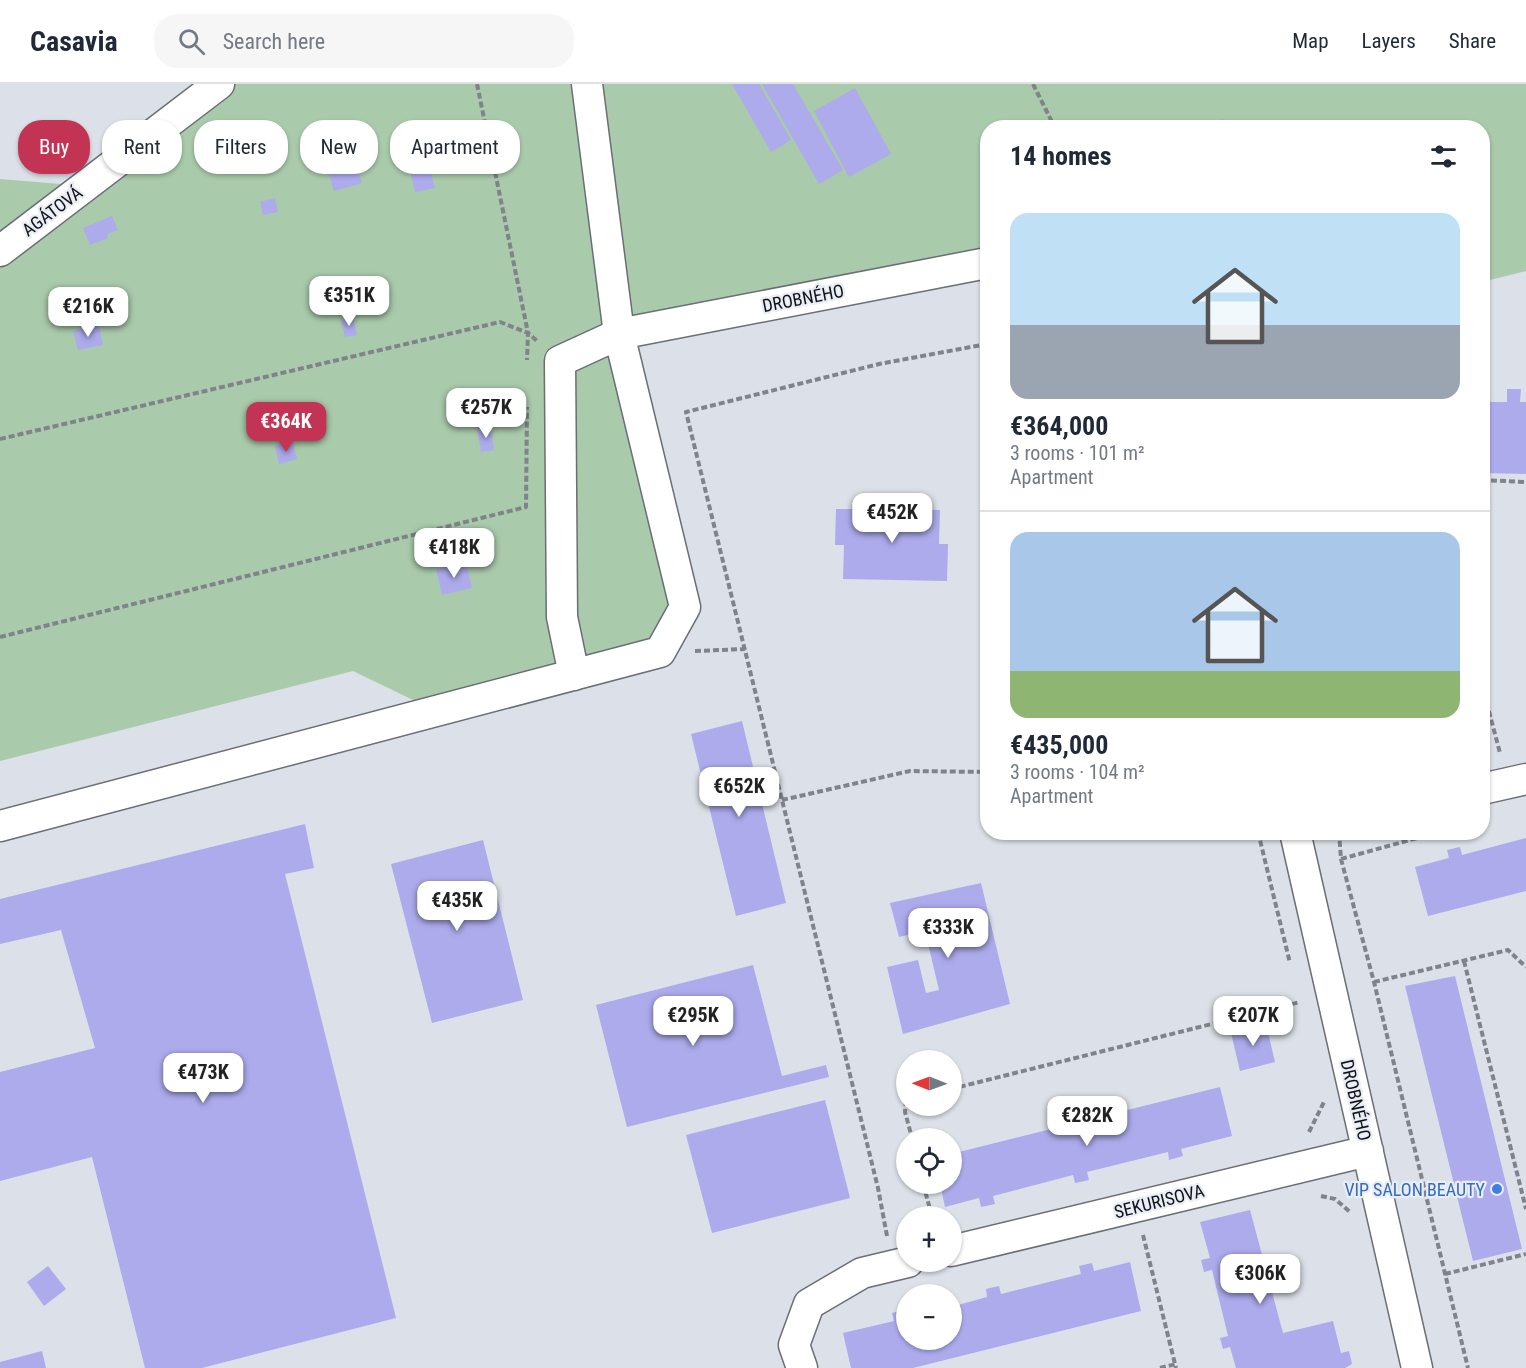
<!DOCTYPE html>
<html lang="en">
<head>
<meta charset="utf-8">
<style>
	body { margin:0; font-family:"Roboto Condensed",sans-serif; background:#f6f6f7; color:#1f2937; height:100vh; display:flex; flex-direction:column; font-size:22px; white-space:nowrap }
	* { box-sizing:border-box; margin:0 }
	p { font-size:20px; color:#747a83 }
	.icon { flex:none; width:33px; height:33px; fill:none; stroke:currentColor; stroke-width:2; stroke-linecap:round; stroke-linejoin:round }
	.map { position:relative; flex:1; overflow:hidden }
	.side { position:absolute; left:980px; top:36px; width:510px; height:720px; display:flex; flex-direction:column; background:#fff; border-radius:24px; box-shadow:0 2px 4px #0004 }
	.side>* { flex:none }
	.hud { position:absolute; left:18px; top:36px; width:570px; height:54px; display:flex; gap:12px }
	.needle { width:39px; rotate:271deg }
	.tools { position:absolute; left:896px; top:966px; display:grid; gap:12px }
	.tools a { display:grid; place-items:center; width:66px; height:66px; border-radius:50%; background:#fff; box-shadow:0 2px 4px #0004; font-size:30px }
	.price { position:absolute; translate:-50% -51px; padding:0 14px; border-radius:12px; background:#fff; color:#222; font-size:20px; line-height:39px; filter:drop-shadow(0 2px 3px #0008) }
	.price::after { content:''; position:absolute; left:50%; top:36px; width:18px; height:14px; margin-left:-9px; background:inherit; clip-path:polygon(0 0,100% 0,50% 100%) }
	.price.on { background:#c33354; color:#fff }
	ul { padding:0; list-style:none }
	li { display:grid; align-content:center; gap:12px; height:318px; padding:0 30px }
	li+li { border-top:2px solid #e0e1e3 }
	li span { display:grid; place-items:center; height:186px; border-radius:18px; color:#555 }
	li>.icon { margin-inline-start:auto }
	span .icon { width:108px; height:108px; fill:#fffc; stroke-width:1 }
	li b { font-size:26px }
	h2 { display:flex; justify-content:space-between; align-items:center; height:72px; padding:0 30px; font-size:26px }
	.pill { padding:0 21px; border-radius:24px; background:#fff; box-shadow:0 2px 4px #0004; font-size:21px; line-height:54px }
	.pill.on { background:#c33354; color:#fff }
	header { display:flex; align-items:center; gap:36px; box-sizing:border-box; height:84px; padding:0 30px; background:#fff; border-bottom:2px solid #e0e1e3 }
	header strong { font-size:28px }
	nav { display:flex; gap:33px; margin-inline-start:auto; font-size:21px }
	.search { width:420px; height:54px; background:#f6f6f7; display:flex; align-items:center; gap:15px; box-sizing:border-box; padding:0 21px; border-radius:24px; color:#747a83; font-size:22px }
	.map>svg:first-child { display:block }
</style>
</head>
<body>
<header>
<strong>Casavia</strong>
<div class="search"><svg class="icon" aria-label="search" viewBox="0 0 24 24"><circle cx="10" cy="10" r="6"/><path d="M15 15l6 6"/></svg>Search here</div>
<nav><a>Map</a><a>Layers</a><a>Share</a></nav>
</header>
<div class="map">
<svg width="1526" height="1284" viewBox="0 0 1526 1284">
	<rect width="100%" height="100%" fill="#dce0e8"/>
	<path fill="#a9caab" d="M219 0H1526V187L1482 198V44H987V179L619 250 685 523 660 568 436 627 353 587 0 677V95L85 102Z"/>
	<path fill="#adabec" d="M732 0H759L791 56 771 68Z
		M762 0H793L843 86 819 100Z
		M855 4 891 70 849 93 814 27Z
		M1223 34 1227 44H1206Z
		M353 70 362 99 334 107 325 79Z
		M428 78 435 104 415 108 409 82Z
		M275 114 278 128 263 131 260 118Z
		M112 132 118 146 107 150 108 154 90 161 83 144Z
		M353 233 357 251 345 253 341 236Z
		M99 241 103 261 78 266 73 247Z
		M1507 305H1521L1520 318H1526V390L1482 389V318H1507Z
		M491 342 494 366 481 368 477 344Z
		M292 357 297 375 279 380 275 362Z
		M888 412H901V425L940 426 939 460H948L947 497 843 495 844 461H835L836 425H888Z
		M466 478 472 504 442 511 436 485Z
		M742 637 786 819 736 832 691 650Z
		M305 740 314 784 285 790 396 1234 202 1284H145L92 1073 0 1097V988L95 964 61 846 0 860V815Z
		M1526 754V807L1428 832 1415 783 1449 774 1447 766 1460 763 1462 771Z
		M483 756 523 916 432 939 391 780Z
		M981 799 1010 920 903 950 887 883 918 876 926 909 939 906 925 847 899 853 890 819Z
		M753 881 782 992 826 981 829 993 627 1043 596 921Z
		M1455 892 1522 1165 1473 1177 1405 902Z
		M1266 940 1275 978 1240 987 1231 949Z
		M1220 1003 1232 1052 1181 1065 1183 1072 1169 1076 1168 1068 1087 1088 1089 1096 1075 1099 1073 1091 993 1112 995 1120 981 1123 979 1114 945 1123 940 1100H951V1070Z
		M825 1016 850 1114 712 1149 686 1051Z
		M1250 1126 1283 1249 1333 1237 1341 1269 1349 1267 1352 1280 1345 1284H1236L1230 1263 1223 1265 1220 1254 1228 1252 1212 1186 1204 1188 1201 1176 1210 1174 1200 1138Z
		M1130 1178 1141 1227 913 1284H851L843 1249 894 1237 892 1229 906 1225V1256H951V1223L987 1213 986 1205 999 1202 1001 1210 1081 1190 1079 1182 1092 1179 1094 1187Z
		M48 1182 66 1205 44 1222 27 1198Z
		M42 1267 46 1284H0V1278Z"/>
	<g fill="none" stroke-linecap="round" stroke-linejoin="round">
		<g stroke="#6b6e75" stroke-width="33">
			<path id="street" d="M0 167 219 0
				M574 591 562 533 560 277 619 250 987 179
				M1482 705 1526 695
				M0 742 660 568 685 523 619 250 587 0
				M1295 748 1417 1284
				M951 1167 1368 1067
				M802 1284 794 1261 809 1220 862 1189 908 1178"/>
		</g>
		<path stroke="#808389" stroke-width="4" stroke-dasharray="6 3" stroke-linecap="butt" d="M477 0 528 249 527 276
			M1033 0 1055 44
			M0 355 500 238 528 249 537 257
			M1482 396 1526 398
			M0 553 526 423 527 323
			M695 567 745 565
			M1482 601 1500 669
			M782 716 910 687 987 688
			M1258 748 1290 879
			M1339 748 1341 775 1374 898 1468 1284
			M1341 775 1439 748
			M1464 877 1526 1125
			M1374 898 1508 866 1526 883
			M951 1005 1300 918
			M906 1016 905 1028 912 1054
			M1309 1048 1324 1018
			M923 1100 932 1132
			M1321 1112 1335 1115 1350 1128
			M1143 1151 1176 1284
			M887 1152 878 1104 686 328 879 280 987 260
			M1445 1190 1526 1170
			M1160 1284 1176 1280"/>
		<use href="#street" stroke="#fff" stroke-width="30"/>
	</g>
	<circle fill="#3f7fe0" stroke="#e9edf5" stroke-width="2" cx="1497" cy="1105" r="6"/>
	<g text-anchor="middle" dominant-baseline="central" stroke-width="4.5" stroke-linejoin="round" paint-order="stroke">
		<g font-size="18" fill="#111215" stroke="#e9edf5">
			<text transform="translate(52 127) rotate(-37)">AGÁTOVÁ</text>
			<text transform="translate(803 214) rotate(-11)">DROBNÉHO</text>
			<text transform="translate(1356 1016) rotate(77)">DROBNÉHO</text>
			<text transform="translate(1159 1117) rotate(-14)">SEKURISOVA</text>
		</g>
		<g font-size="18" fill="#366cbe" stroke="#e9edf5" text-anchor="end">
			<text x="1485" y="1105">VIP SALON BEAUTY</text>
		</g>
	</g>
</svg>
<div class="tools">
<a><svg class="needle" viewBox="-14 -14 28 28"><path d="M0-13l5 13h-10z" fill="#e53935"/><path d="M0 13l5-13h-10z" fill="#747a83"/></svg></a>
<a><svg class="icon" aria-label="locate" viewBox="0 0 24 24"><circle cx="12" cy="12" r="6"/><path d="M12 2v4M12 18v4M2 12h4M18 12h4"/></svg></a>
<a>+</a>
<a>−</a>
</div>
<b class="price" style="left:349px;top:243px">€351K</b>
<b class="price" style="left:88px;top:254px">€216K</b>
<b class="price" style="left:486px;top:355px">€257K</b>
<b class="price on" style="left:286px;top:369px">€364K</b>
<b class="price" style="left:892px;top:460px">€452K</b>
<b class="price" style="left:454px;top:495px">€418K</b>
<b class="price" style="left:739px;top:734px">€652K</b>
<b class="price" style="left:457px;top:848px">€435K</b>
<b class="price" style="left:948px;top:875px">€333K</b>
<b class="price" style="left:693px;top:963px">€295K</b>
<b class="price" style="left:1253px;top:963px">€207K</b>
<b class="price" style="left:203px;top:1020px">€473K</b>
<b class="price" style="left:1087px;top:1063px">€282K</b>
<b class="price" style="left:1260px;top:1221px">€306K</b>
<div class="hud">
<a class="pill on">Buy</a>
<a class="pill">Rent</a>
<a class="pill">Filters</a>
<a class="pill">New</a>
<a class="pill">Apartment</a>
</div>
<section class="side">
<h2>14 homes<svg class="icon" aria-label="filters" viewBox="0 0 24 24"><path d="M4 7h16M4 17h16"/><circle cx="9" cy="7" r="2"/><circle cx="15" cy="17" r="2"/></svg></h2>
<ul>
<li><span style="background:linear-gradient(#bfe0f5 60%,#9aa5b1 0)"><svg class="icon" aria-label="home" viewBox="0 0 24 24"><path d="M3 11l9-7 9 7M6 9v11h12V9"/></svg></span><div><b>€364,000</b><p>3 rooms · 101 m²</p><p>Apartment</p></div></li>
<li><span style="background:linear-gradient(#a9c7e8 75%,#8fb573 0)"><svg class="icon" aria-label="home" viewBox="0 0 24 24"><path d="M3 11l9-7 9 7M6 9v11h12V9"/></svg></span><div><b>€435,000</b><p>3 rooms · 104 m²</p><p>Apartment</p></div></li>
</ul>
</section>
</div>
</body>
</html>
